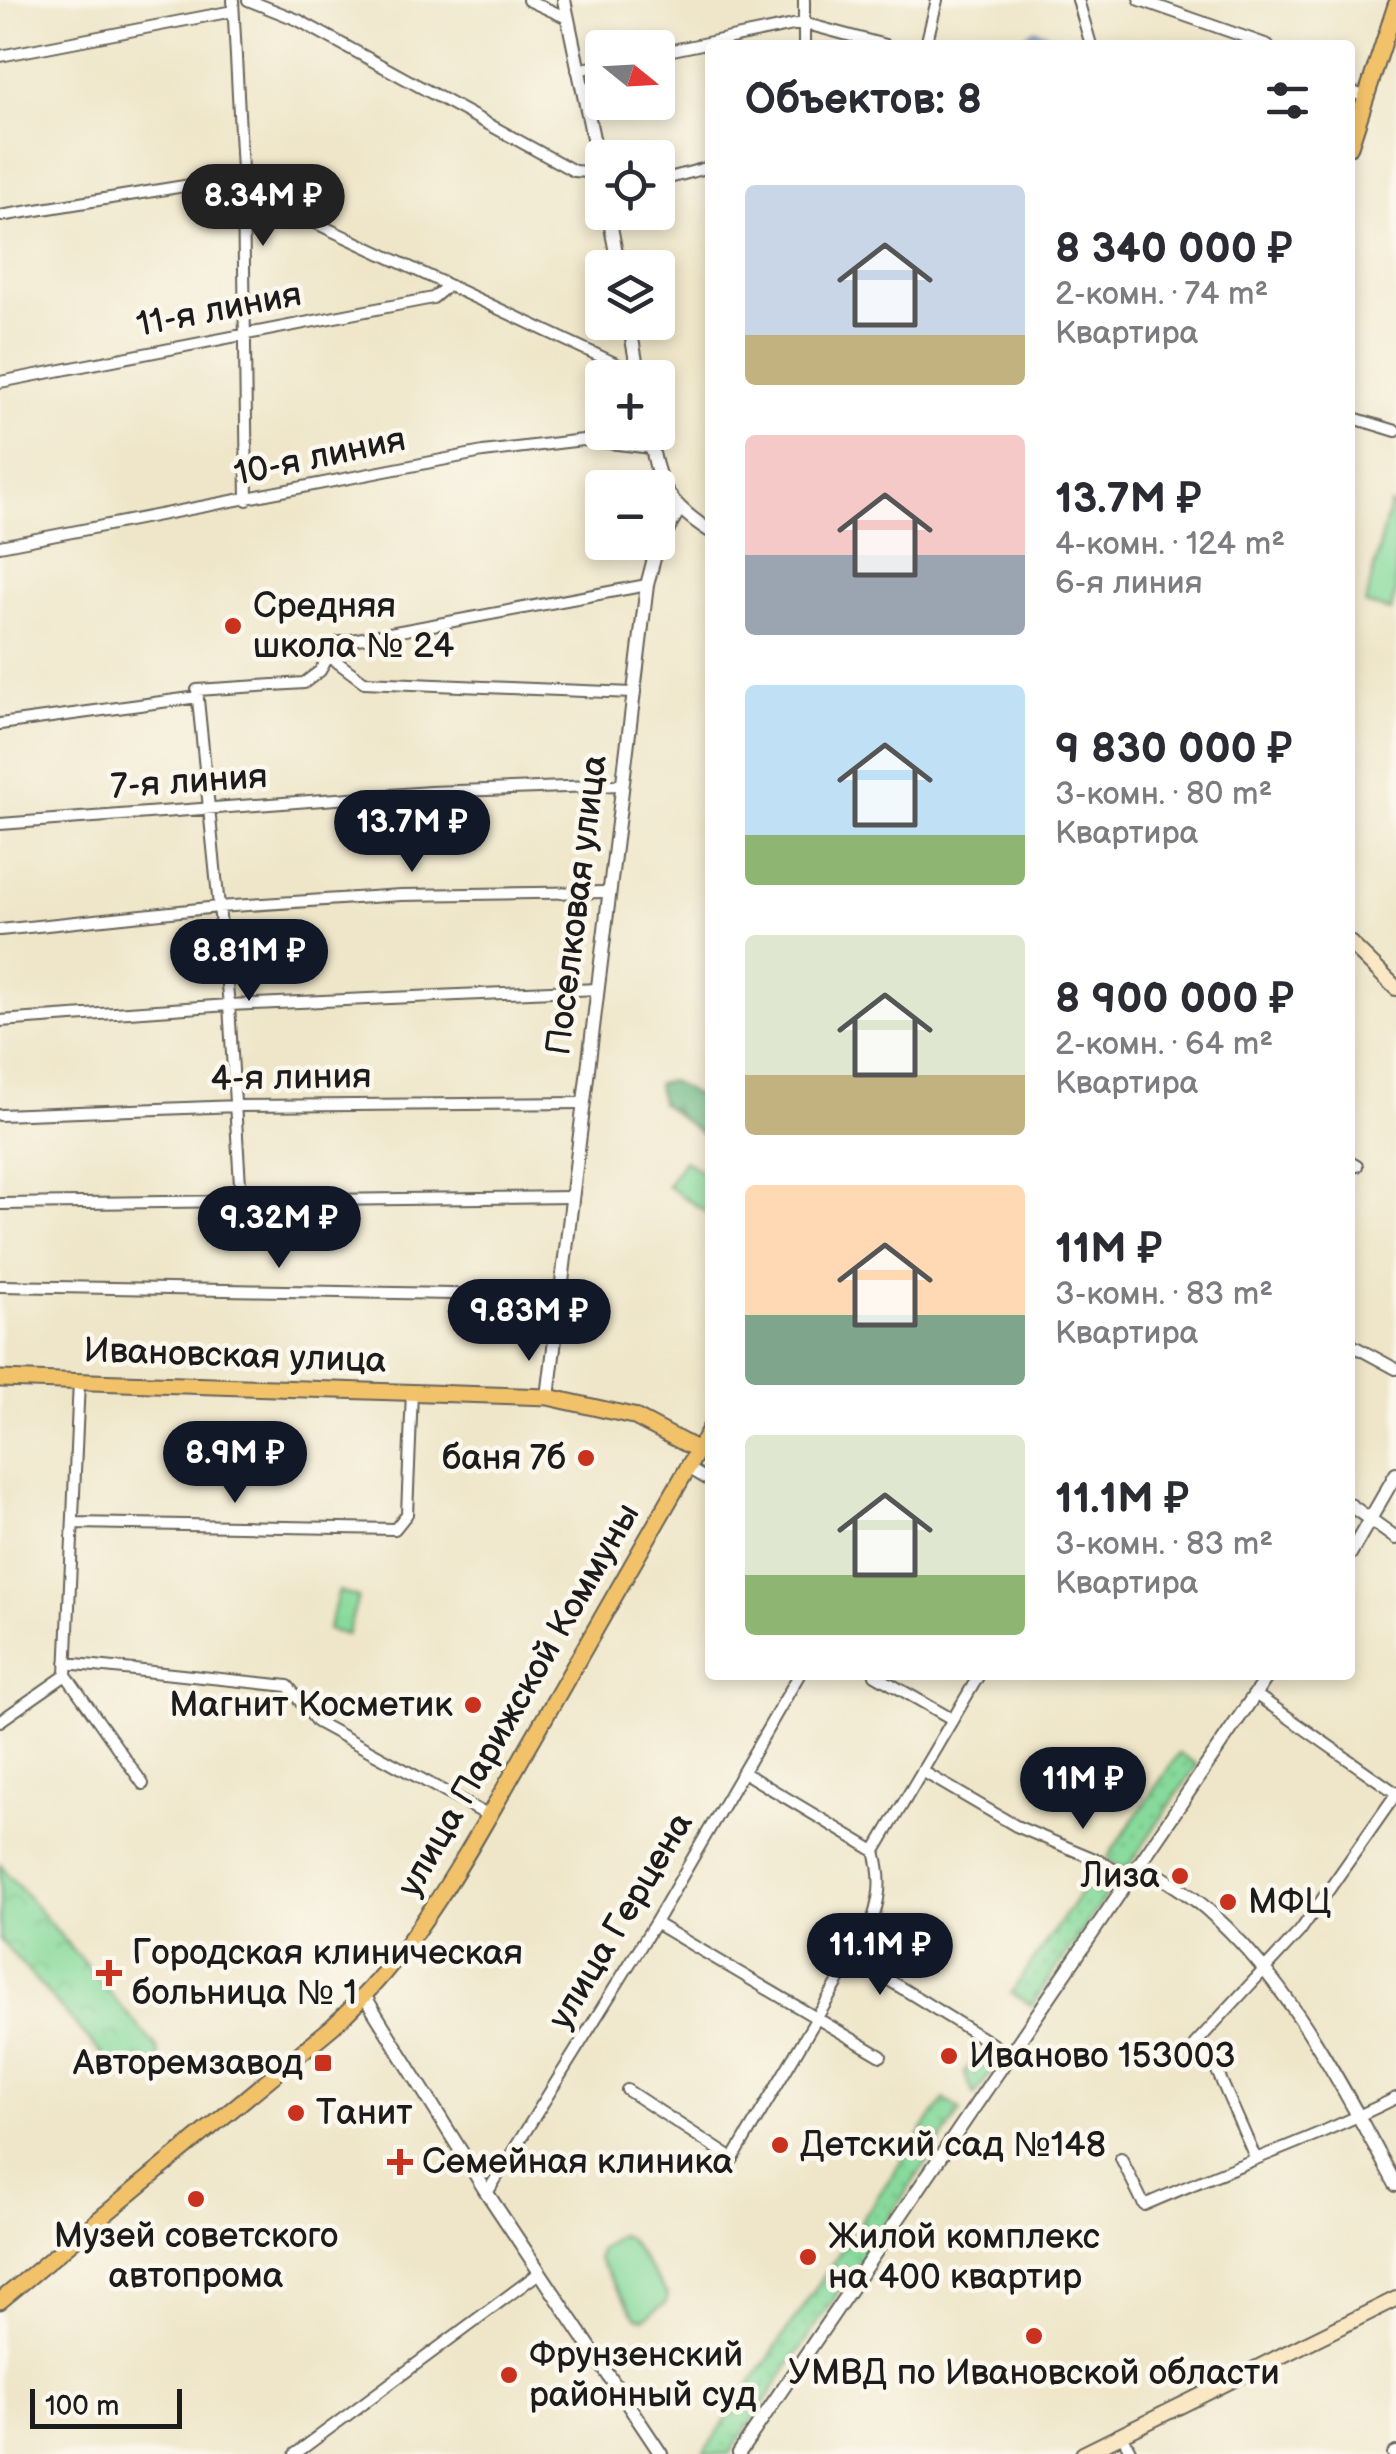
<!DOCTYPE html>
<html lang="ru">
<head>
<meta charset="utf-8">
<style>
	body { margin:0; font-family:"Balsamiq Sans",sans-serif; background:#f7f7f7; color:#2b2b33; height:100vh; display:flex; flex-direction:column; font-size:38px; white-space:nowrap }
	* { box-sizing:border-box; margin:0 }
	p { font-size:32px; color:#7c7c81 }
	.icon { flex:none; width:55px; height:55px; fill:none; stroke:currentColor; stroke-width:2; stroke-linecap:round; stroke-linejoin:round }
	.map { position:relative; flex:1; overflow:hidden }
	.panel { position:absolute; left:705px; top:40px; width:650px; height:1640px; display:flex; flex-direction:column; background:#fff; border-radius:10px; box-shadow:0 5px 15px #0003 }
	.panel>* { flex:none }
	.needle { width:65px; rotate:108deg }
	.buttons { position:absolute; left:585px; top:30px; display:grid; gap:20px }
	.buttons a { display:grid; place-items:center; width:90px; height:90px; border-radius:10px; background:#fff; box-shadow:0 5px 15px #0003; font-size:50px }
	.scale { position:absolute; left:30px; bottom:25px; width:152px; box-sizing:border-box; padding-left:10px; border:5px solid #1c1c1c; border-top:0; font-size:28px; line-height:35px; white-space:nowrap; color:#1c1c1c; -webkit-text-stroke:8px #fbf7ec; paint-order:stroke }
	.price { position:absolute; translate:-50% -85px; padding:0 22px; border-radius:35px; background:#111827; color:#fff; font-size:32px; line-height:65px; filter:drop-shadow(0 2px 5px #0008) }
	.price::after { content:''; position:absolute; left:50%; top:60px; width:30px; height:22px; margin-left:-15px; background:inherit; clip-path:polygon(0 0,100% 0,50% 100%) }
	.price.selected { background:#222; color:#fff }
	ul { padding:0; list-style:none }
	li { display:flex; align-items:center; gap:30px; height:250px; padding:0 40px }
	li span { display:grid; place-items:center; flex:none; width:280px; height:200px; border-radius:10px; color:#555 }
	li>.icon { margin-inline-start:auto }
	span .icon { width:120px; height:120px; fill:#fffc; stroke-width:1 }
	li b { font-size:42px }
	h2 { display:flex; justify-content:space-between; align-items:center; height:120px; padding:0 40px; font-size:42px }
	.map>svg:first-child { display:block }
</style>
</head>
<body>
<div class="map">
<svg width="1396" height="2454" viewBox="0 0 1396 2454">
	<defs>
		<pattern id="grass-dots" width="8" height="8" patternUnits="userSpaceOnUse" patternTransform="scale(2.5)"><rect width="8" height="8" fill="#87da9b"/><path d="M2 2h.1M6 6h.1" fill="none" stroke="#74ba85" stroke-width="1.8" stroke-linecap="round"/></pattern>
		<pattern id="forest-firs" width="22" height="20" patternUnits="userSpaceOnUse" patternTransform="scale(2.5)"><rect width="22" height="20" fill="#6dba83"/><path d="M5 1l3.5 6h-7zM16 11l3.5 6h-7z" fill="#59966a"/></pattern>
		<pattern id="park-crowns" width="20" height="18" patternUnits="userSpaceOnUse" patternTransform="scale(2.5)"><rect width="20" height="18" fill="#87da9b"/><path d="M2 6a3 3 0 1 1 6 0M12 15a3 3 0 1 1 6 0" fill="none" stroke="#74ba85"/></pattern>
	</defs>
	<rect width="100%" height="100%" fill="#fbf7ec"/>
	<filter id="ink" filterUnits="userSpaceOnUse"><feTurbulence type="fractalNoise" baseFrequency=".01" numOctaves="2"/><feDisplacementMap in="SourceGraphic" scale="20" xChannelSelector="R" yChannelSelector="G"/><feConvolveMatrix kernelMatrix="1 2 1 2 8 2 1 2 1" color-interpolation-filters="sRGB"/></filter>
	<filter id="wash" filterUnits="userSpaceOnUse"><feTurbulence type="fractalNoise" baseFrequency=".0048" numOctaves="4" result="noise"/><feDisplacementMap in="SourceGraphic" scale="40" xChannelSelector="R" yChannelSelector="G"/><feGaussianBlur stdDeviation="2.25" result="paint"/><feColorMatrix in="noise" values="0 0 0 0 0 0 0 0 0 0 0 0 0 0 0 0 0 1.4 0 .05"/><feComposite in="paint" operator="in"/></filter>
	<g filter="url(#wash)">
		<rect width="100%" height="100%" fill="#efe6c9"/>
		<path fill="url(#grass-dots)" stroke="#527b5c" stroke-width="2.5" d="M1179 1753 1197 1765 1125 1871 1107 1858Z
			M1093 1874 1115 1882 1032 2005 1011 1993Z
			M980 2051 998 2063 974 2095 964 2073Z
			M944 2099 961 2111 729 2454H703Z"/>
		<path fill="url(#forest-firs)" stroke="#446b50" stroke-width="2.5" d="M670 1081 710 1103V1140L661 1103 657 1084Z"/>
		<path fill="url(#park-crowns)" stroke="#527b5c" stroke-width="2.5" d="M0 1865 157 2048 160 2060C150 2076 140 2081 122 2077L0 1940Z"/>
		<path fill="#87da9b" stroke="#527b5c" stroke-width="2.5" d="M1390 505 1396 507V591L1391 611 1365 604Z
			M684 1160 710 1177V1215L667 1186Z
			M339 1591 358 1597 347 1635 328 1630Z
			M619 2235 628 2238 668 2296 665 2304 643 2319 636 2317 598 2259 599 2250Z"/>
		<path fill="#7daee8" stroke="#4c6582" stroke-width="2.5" d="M1034 30 1046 33 1055 45H1011Z"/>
	</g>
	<g filter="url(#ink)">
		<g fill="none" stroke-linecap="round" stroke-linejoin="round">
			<g stroke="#666359" stroke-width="14">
				<path id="minor" d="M233 0 243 189 247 500
					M248 0 298 20 574 171 601 173
					M528 0 567 18
					M804 0V45
					M1078 0 1091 45
					M1140 0 1268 45
					M926 45 937 0
					M658 53 803 23 885 45
					M0 56 233 11
					M577 70 602 65
					M1350 91 1366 97
					M658 181 710 167
					M0 216 215 181 243 189 638 374
					M0 382 433 298 445 288
					M1350 417 1396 431
					M0 546 483 452 583 440 652 448
					M329 656 364 682 633 693
					M0 724 198 697
					M0 824 430 792 621 785
					M0 930 218 907 401 895 608 892
					M0 1021 229 1005 598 989
					M0 1115 238 1106 583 1103
					M1350 1162 1357 1166
					M241 1201 229 1005 197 690 304 683 320 671 336 643 647 585
					M0 1204 571 1197
					M0 1286 557 1296
					M1350 1344 1396 1369
					M79 1381 66 1675 143 1784
					M688 1468 710 1481
					M75 1523 395 1529 407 1514 412 1392
					M66 1663 288 1686 317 1722 489 1816
					M875 1675 952 1719
					M1255 1694 1396 1793
					M0 1721 66 1675
					M922 1771 1016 1826 1102 1862 1130 1880
					M743 1772 875 1851
					M655 1923 881 2056
					M853 1958 1010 2055
					M627 2090 733 2159 869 1930C880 1901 883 1881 875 1851L979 1675
					M1255 2157 1214 2064 1195 2044 1300 1931 1396 1794
					M1121 2158 1144 2205C1228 2168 1314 2139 1396 2098
					M487 2193 655 1923 799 1675
					M1122 2435 1132 2454
					M295 2454 539 2273
					M1393 2454 1396 2452"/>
			</g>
			<g stroke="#666359" stroke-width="16">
				<path id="tertiary" d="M564 0 602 181
					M608 212 619 268
					M629 322 639 378
					M649 432C658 484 665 502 710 531
					M548 1397 647 585 656 551 678 511
					M1350 1505 1396 1538
					M1350 1554 1396 1474
					M1140 1863C1163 1879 1190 1893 1210 1912 1294 1987 1343 2089 1396 2185
					M365 1997 487 2193 661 2454
					M739 2453 1268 1675"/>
			</g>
			<g stroke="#666359" stroke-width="18">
				<path id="secondary" d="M1350 943 1396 988
					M1083 2454 1396 2299"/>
			</g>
			<g stroke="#666359" stroke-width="19">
				<path id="primary" d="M1350 146 1396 5
					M0 1379 548 1397 633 1416 698 1450
					M0 2301 332 2027C418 1949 471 1847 528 1747 589 1641 649 1535 710 1429"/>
			</g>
			<use href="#minor" stroke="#fff" stroke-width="10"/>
			<use href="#tertiary" stroke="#fff" stroke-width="12"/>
			<use href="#secondary" stroke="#fae7c3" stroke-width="14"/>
			<use href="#primary" stroke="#f2c26a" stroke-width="15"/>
		</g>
	</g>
	<g fill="#c8321e" stroke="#fbf7ec" stroke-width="4">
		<circle cx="233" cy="626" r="10"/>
		<circle cx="586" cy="1458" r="10"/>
		<circle cx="473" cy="1705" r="10"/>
		<circle cx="1180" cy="1876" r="10"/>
		<circle cx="1228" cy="1902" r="10"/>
		<path d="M104 1958h10v10h10v10h-10v10h-10v-10h-10v-10h10z"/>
		<circle cx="949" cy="2056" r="10"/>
		<rect x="313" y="2053" width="20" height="20" rx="5"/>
		<circle cx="296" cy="2113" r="10"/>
		<circle cx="780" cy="2145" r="10"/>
		<path d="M395 2147h10v10h10v10h-10v10h-10v-10h-10v-10h10z"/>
		<circle cx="196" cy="2199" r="10"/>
		<circle cx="808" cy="2257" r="10"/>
		<circle cx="1034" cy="2336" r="10"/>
		<circle cx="509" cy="2375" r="10"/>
	</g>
	<g text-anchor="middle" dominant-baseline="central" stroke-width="9" stroke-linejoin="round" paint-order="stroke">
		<g font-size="35" fill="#1c1c1c" stroke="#fbf7ec">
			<text transform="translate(219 310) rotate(-11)">11-я линия</text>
			<text transform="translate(320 457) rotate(-12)">10-я линия</text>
			<text transform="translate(189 782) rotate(-4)">7-я линия</text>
			<text transform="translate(577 905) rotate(-83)">Поселковая улица</text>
			<text transform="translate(291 1078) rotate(-1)">4-я линия</text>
			<text transform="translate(235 1356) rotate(2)">Ивановская улица</text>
			<text transform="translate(519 1700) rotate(-60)">улица Парижской Коммуны</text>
			<text transform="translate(621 1921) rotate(-59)">улица Герцена</text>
		</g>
		<g font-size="35" fill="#1c1c1c" stroke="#fbf7ec" text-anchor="start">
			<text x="253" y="606">Средняя<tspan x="253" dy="40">школа № 24</tspan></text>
			<text x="566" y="1458" text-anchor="end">баня 7б</text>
			<text x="453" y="1705" text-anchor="end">Магнит Косметик</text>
			<text x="1160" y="1876" text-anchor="end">Лиза</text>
			<text x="1248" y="1902">МФЦ</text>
			<text x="132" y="1953">Городская клиническая<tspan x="132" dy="40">больница № 1</tspan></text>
			<text x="969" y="2056">Иваново 153003</text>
			<text x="303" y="2063" text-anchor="end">Авторемзавод</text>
			<text x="316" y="2113">Танит</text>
			<text x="800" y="2145">Детский сад №148</text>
			<text x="422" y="2162">Семейная клиника</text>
			<text x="196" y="2236" text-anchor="middle">Музей советского<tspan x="196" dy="40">автопрома</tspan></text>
			<text x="828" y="2237">Жилой комплекс<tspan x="828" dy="40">на 400 квартир</tspan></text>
			<text x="529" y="2355">Фрунзенский<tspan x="529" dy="40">районный суд</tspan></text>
			<text x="1034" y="2373" text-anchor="middle">УМВД по Ивановской области</text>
		</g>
	</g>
</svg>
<div class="buttons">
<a><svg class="needle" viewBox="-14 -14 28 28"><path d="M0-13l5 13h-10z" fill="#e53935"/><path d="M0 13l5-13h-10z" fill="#7c7c81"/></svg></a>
<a><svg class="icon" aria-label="locate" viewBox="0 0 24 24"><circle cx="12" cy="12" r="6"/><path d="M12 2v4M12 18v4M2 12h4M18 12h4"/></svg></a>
<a><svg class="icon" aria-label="layers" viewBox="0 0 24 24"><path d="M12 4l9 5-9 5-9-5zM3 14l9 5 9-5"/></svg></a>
<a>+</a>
<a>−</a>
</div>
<div class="scale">100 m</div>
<b class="price selected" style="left:263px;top:249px">8.34M ₽</b>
<b class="price" style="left:412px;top:875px">13.7M ₽</b>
<b class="price" style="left:249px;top:1004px">8.81M ₽</b>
<b class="price" style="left:279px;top:1271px">9.32M ₽</b>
<b class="price" style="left:529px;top:1364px">9.83M ₽</b>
<b class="price" style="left:235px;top:1506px">8.9M ₽</b>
<b class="price" style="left:1083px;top:1832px">11M ₽</b>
<b class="price" style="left:880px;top:1998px">11.1M ₽</b>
<section class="panel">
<h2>Объектов: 8<svg class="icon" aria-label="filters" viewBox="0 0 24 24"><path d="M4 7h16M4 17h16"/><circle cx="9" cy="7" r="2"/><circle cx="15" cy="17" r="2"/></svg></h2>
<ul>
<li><span style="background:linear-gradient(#c9d6e8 75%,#c2b280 0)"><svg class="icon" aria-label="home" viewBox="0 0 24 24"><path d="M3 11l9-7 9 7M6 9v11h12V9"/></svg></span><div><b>8 340 000 ₽</b><p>2-комн. · 74 m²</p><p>Квартира</p></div></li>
<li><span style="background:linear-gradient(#f6c9c9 60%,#9aa5b1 0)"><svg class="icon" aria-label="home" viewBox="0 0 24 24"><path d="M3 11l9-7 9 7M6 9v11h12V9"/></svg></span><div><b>13.7M ₽</b><p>4-комн. · 124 m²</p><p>6-я линия</p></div></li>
<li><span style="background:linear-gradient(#bfe0f5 75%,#8fb573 0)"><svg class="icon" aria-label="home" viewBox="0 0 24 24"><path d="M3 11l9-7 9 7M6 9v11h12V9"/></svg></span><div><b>9 830 000 ₽</b><p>3-комн. · 80 m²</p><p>Квартира</p></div></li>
<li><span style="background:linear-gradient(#dfe7d0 70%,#c2b280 0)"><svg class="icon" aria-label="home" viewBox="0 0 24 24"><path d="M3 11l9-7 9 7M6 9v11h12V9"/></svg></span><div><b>8 900 000 ₽</b><p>2-комн. · 64 m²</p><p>Квартира</p></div></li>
<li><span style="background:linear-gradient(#ffd9b3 65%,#7fa58c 0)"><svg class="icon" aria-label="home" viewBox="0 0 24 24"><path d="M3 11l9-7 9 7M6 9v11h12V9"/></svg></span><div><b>11M ₽</b><p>3-комн. · 83 m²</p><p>Квартира</p></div></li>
<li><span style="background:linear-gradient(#dfe7d0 70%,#8fb573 0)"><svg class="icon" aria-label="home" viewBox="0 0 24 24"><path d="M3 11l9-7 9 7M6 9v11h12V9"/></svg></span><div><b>11.1M ₽</b><p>3-комн. · 83 m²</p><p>Квартира</p></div></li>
</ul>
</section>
</div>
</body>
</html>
